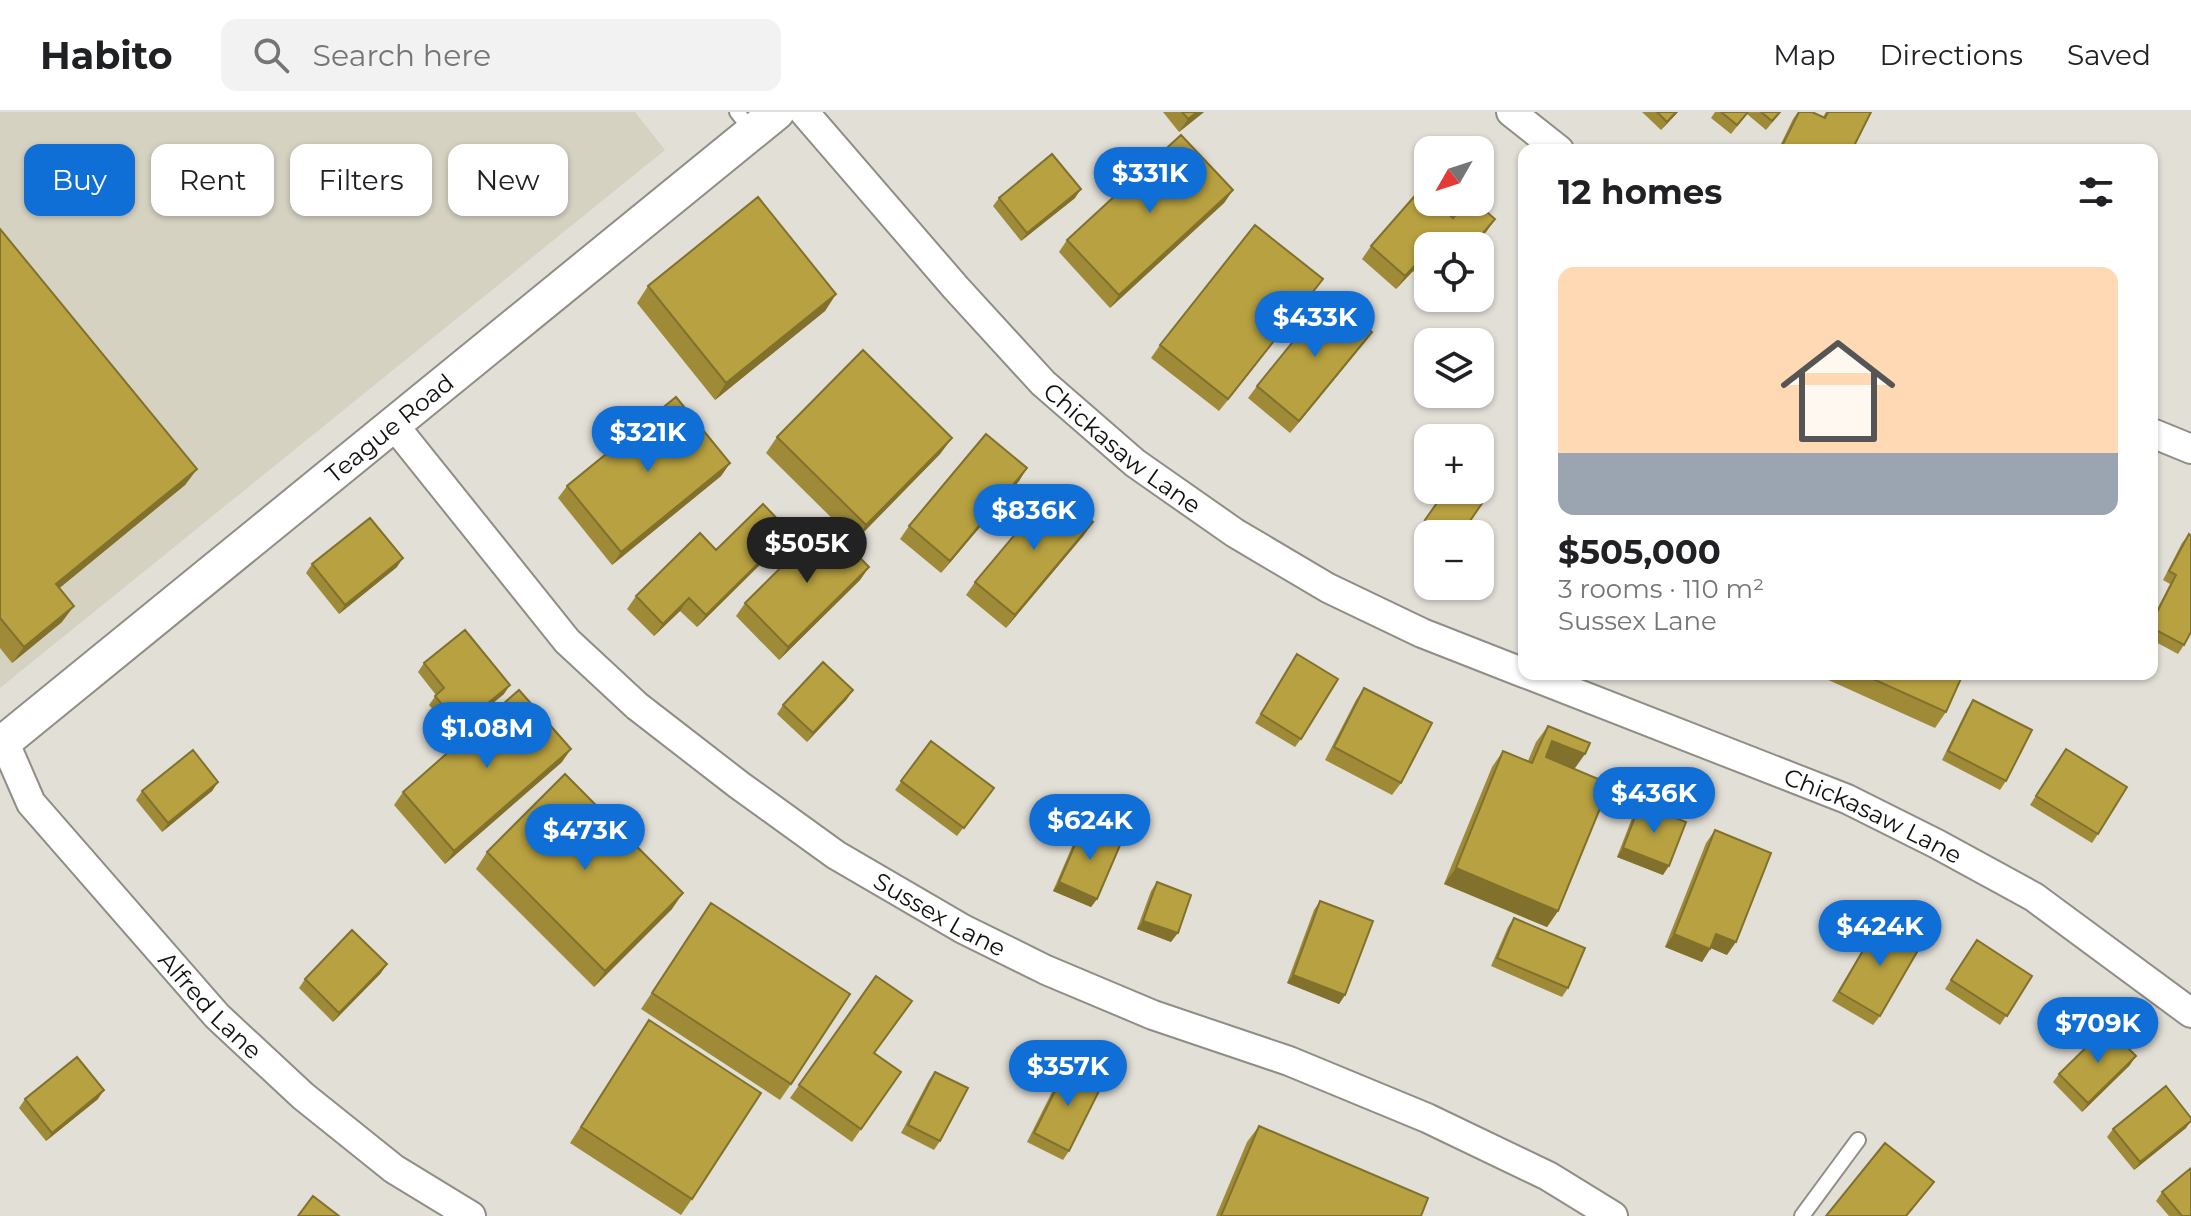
<!DOCTYPE html>
<html lang="en">
<head>
<meta charset="utf-8">
<style>
	body { margin:0; font-family:Montserrat,sans-serif; background:#f2f2f2; color:#202124; height:100vh; display:flex; flex-direction:column; font-size:30px; white-space:nowrap }
	* { box-sizing:border-box; margin:0 }
	p { font-size:26px; color:#757577 }
	.icon { flex:none; width:44px; height:44px; fill:none; stroke:currentColor; stroke-width:2; stroke-linecap:round; stroke-linejoin:round }
	.map { position:relative; flex:1; overflow:hidden }
	.sheet { position:absolute; left:1518px; top:32px; width:640px; height:536px; display:flex; flex-direction:column; background:#fff; border-radius:16px; box-shadow:0 2px 6px #0004 }
	.sheet>* { flex:none }
	.hud { position:absolute; left:24px; top:32px; width:760px; height:72px; display:flex; gap:16px }
	.needle { width:52px; rotate:231deg }
	.controls { position:absolute; left:1414px; top:24px; display:grid; gap:16px }
	.controls a { display:grid; place-items:center; width:80px; height:80px; border-radius:16px; background:#fff; box-shadow:0 2px 6px #0004; font-size:40px }
	.price { position:absolute; translate:-50% -68px; padding:0 18px; border-radius:28px; background:#106ed7; color:#fff; font-size:26px; line-height:52px; filter:drop-shadow(0 2px 4px #0008) }
	.price::after { content:''; position:absolute; left:50%; top:48px; width:24px; height:18px; margin-left:-12px; background:inherit; clip-path:polygon(0 0,100% 0,50% 100%) }
	.price.active { background:#222; color:#fff }
	ul { padding:0; list-style:none }
	li { display:grid; align-content:center; gap:16px; height:424px; padding:0 40px }
	li+li { border-top:2px solid #e0e0e0 }
	li span { display:grid; place-items:center; height:248px; border-radius:16px; color:#555 }
	li>.icon { margin-inline-start:auto }
	span .icon { width:144px; height:144px; fill:#fffc; stroke-width:1 }
	li b { font-size:34px }
	h2 { display:flex; justify-content:space-between; align-items:center; height:96px; padding:0 40px; font-size:34px }
	.pill { padding:0 28px; border-radius:16px; background:#fff; box-shadow:0 2px 6px #0004; font-size:28px; line-height:72px }
	.pill.active { background:#106ed7; color:#fff }
	header { display:flex; align-items:center; gap:48px; box-sizing:border-box; height:112px; padding:0 40px; background:#fff; border-bottom:2px solid #e0e0e0 }
	header strong { font-size:38px }
	nav { display:flex; gap:44px; margin-inline-start:auto; font-size:28px }
	.search { width:560px; height:72px; background:#f2f2f2; display:flex; align-items:center; gap:20px; box-sizing:border-box; padding:0 28px; border-radius:16px; color:#757577; font-size:30px }
	.map>svg:first-child { display:block }
</style>
</head>
<body>
<header>
<strong>Habito</strong>
<div class="search"><svg class="icon" aria-label="search" viewBox="0 0 24 24"><circle cx="10" cy="10" r="6"/><path d="M15 15l6 6"/></svg>Search here</div>
<nav><a>Map</a><a>Directions</a><a>Saved</a></nav>
</header>
<div class="map">
<svg width="2191" height="1104" viewBox="0 0 2191 1104">
	<rect width="100%" height="100%" fill="#e1dfd6"/>
	<path fill="#d6d2c2" d="M0 0H635L665 38 0 576Z"/>
	<g fill="none" stroke-linecap="round" stroke-linejoin="round">
		<g stroke="#8f8d85" stroke-width="18">
			<path id="service" d="M737 0 752 19
				M1802 1104 1858 1028"/>
		</g>
		<g stroke="#8f8d85" stroke-width="32">
			<g id="minor">
				<path id="s1" d="M804 0 956 176 1043 271 1135 351 1235 421 1328 476 1422 521 1524 561"/>
				<path d="M1511 0 1559 38"/>
				<path id="s2" d="M393 312 567 529 637 594 739 673 836 743 963 817 1046 858 1153 903 1289 949 1427 1006 1548 1064 1613 1104"/>
				<path d="M2152 321 2191 337"/>
				<path id="s3" d="M1527 562 1847 687 1937 732 2034 785 2191 901"/>
				<path id="s4" d="M4 629 31 691 217 904 303 984 394 1057 471 1104"/>
			</g>
		</g>
		<g stroke="#8f8d85" stroke-width="38">
			<g id="tertiary">
				<path id="s5" d="M0 633 777 0"/>
			</g>
		</g>
		<use href="#service" stroke="#fff" stroke-width="14"/>
		<use href="#minor" stroke="#fff" stroke-width="28"/>
		<use href="#tertiary" stroke="#fff" stroke-width="34"/>
	</g>
	<path fill="#9e8a37" d="M1163 0H1204L1179 20Z
		M1642 0H1678L1661 18Z
		M1715 0H1781L1766 18 1747 2 1731 22 1711 6Z
		M1798 0H1812L1823 5 1826 0H1871L1852 38H1778L1793 7Z
		M1233 78 1224 91 1110 196 1059 140 1067 128Z
		M999 86H1075L1021 129 993 94Z
		M1453 106 1495 107 1486 120 1428 134V172L1413 159 1396 177 1362 147 1371 134Z
		M0 117 197 357 185 373 59 476 62 510 12 551 0 536Z
		M648 174 836 182 825 199 715 288 637 191Z
		M1314 179 1219 299 1151 246 1160 233Z
		M1372 220 1363 232 1290 321 1248 286 1257 274Z
		M777 325 952 326 940 342 855 429 766 341Z
		M730 351 721 364 612 453 558 386 567 374Z
		M1027 356 1019 369 941 461 900 427 909 414Z
		M1445 378 1461 422H1428L1419 416Z
		M790 420 781 432 697 515 680 499 654 524 627 497 636 484 716 438Z
		M2189 422 2184 533 2178 542 2152 528V507L2170 472 2163 468 2182 431Z
		M1084 423 1006 516 966 483 975 470Z
		M312 452 397 455 339 502 306 461Z
		M869 455 860 468 779 548 736 504 745 491Z
		M1297 542 1301 627 1295 635 1255 611Z
		M424 551 504 582 454 623 429 593 436 583 418 560Z
		M1815 562H1963L1946 600 1935 616Z
		M1364 576 1401 671 1392 683 1325 648 1356 588Z
		M847 587 807 630 777 602 783 593Z
		M1973 588 2006 669 2000 678 1942 648 1967 597Z
		M1548 614 1574 657 1558 799 1547 815 1444 772 1492 655 1503 639 1528 649 1536 630Z
		M931 629 994 676 957 724 895 678Z
		M2060 646 2098 722 2092 731 2030 693Z
		M562 650 445 752 394 693 403 680Z
		M218 670 212 679 162 720 136 688 142 679Z
		M1640 692 1663 763 1617 745 1634 701Z
		M1083 714 1097 787 1091 795 1053 779 1077 723Z
		M1715 718 1727 843 1711 836 1702 850 1665 835 1706 731Z
		M487 740 672 797 594 875 476 757Z
		M1157 770 1171 830 1137 817 1151 779Z
		M1320 789 1345 883 1339 892 1287 871 1314 798Z
		M711 791 791 972 780 988 641 897Z
		M1514 806 1568 876 1562 885 1491 854 1508 815Z
		M1880 809V904L1873 913 1832 889Z
		M1977 828 2032 864 2000 913 1945 877Z
		M381 861 333 910 299 876 305 867Z
		M876 864 874 941 901 960 852 1030 790 986Z
		M649 908 692 1087 681 1103 570 1031Z
		M1068 953 1069 1039 1063 1048 1027 1030 1061 962Z
		M2130 953 2082 1000 2053 970 2059 962Z
		M935 960 940 1029 934 1038 901 1021 929 968Z
		M25 987H98L46 1029 19 996Z
		M1259 1014 1421 1104H1216L1247 1030Z
		M2186 1016 2134 1058 2107 1025 2113 1017Z
		M2162 1080 2191 1104H2169L2156 1089Z"/>
	<path fill="#81712d" d="M1197 0H1204L1179 20 1188 7Z
		M1676 0H1678L1661 18 1667 10Z
		M1081 77 1075 86 1021 129 1027 121Z
		M1233 78 1224 91 1110 196 1119 183Z
		M1495 107 1486 120 1474 134H1472Z
		M1422 146 1413 159 1396 177 1405 164Z
		M1323 167 1314 179 1219 299 1228 287Z
		M836 182 825 199 715 288 726 271Z
		M1372 220 1363 232 1290 321 1299 309Z
		M952 326 940 342 855 429 866 413Z
		M730 351 721 364 612 453 621 440Z
		M1027 356 1019 369 941 461 950 449Z
		M197 357 185 373 45 488 56 472Z
		M1093 410 1084 423 1006 516 1015 503Z
		M790 420 781 432 697 515 706 503Z
		M403 446 397 455 339 502 345 493Z
		M869 455 860 468 779 548 788 535Z
		M689 486 680 499 654 524 663 512Z
		M74 494 62 510 12 551 24 535Z
		M510 573 504 582 454 623 460 614Z
		M853 578 847 587 807 630 813 621Z
		M1552 629 1585 642 1573 659 1541 645Z
		M571 637 562 650 445 752 454 739Z
		M218 670 212 679 162 720 168 711Z
		M1623 736 1669 754 1663 763 1617 745Z
		M1456 756 1558 799 1547 815 1444 772Z
		M1059 770 1097 787 1091 795 1053 779Z
		M683 781 672 797 594 875 605 859Z
		M1143 809 1178 821 1171 830 1137 817Z
		M1674 822 1710 837 1702 850 1665 835Z
		M1716 822 1736 830 1727 843 1708 835Z
		M387 852 381 861 333 910 339 901Z
		M1293 863 1345 883 1339 892 1287 871Z
		M2136 944 2130 953 2082 1000 2088 991Z
		M104 978 98 987 46 1029 52 1021Z
		M2191 1009 2186 1016 2134 1058 2140 1050Z"/>
	<path fill="#b8a140" stroke="#81712d" stroke-width="2" d="M1182 0H1197L1188 7Z
		M1657 0H1676L1667 10Z
		M1721 0H1748L1737 13Z
		M1761 0H1780L1772 9Z
		M1799 0H1812L1825 6 1828 0H1871L1852 38H1780Z
		M1181 23 1233 78 1119 183 1067 128Z
		M1052 42 1081 77 1027 121 999 86Z
		M1420 78 1428 85V90H1434L1453 106 1466 90H1475L1495 107 1472 134H1428V152L1422 146 1405 164 1371 134Z
		M758 85 836 182 726 271 648 174Z
		M1255 113 1323 167 1228 287 1160 233Z
		M0 117 197 357 56 472 74 494 24 535 0 506Z
		M1330 184 1372 220 1299 309 1257 274Z
		M863 238 952 326 866 413 777 325Z
		M676 285 730 351 621 440 567 374Z
		M986 322 1027 356 950 449 909 414Z
		M1053 377 1093 410 1015 503 975 470Z
		M1446 378H1471L1485 387 1461 422H1447L1425 408Z
		M763 392 790 420 706 503 689 486 663 512 636 484 700 421 716 438Z
		M370 406 403 446 345 493 312 452Z
		M826 411 869 455 788 535 745 491Z
		M2189 422 2191 424V520L2184 533 2152 516V510L2176 463 2169 459Z
		M465 518 510 573 460 614 435 584 444 576 424 551Z
		M1297 542 1338 567 1301 627 1261 602Z
		M823 550 853 578 813 621 783 593Z
		M1862 562H1963L1946 600Z
		M1364 576 1432 611 1401 671 1334 635Z
		M519 578 571 637 454 739 403 680Z
		M1973 588 2032 618 2006 669 1948 639Z
		M1548 614 1590 631 1585 642 1552 629 1546 645 1610 672 1558 799 1456 756 1503 639 1532 651Z
		M931 629 994 676 964 716 901 669Z
		M2066 637 2127 675 2098 722 2036 684Z
		M193 638 218 670 168 711 142 679Z
		M565 662 683 781 605 859 487 740Z
		M1640 692 1686 710 1669 754 1623 736Z
		M1083 714 1121 731 1097 787 1059 770Z
		M1715 718 1771 741 1736 830 1716 822 1710 837 1674 822Z
		M1157 770 1191 783 1178 821 1143 809Z
		M1320 789 1373 809 1345 883 1293 863Z
		M711 791 850 882 791 972 652 881Z
		M1514 806 1585 836 1568 876 1497 846Z
		M1880 809 1921 833 1880 904 1839 880Z
		M352 818 387 852 339 901 305 867Z
		M1977 828 2032 864 2007 904 1951 868Z
		M876 864 912 889 874 941 901 960 861 1017 799 973Z
		M649 908 761 981 692 1087 581 1015Z
		M2107 915 2136 944 2088 991 2059 962Z
		M77 945 104 978 52 1021 25 987Z
		M1068 953 1103 971 1069 1039 1034 1021Z
		M935 960 968 976 940 1029 908 1013Z
		M2166 974 2191 1006V1009L2140 1050 2113 1017Z
		M1259 1014 1428 1086 1421 1104H1221Z
		M1885 1031 1934 1070 1906 1104H1826Z
		M2191 1056V1104H2182L2162 1080Z
		M313 1084 339 1104H298Z"/>
	<g text-anchor="middle" dominant-baseline="central" stroke-width="6" stroke-linejoin="round" paint-order="stroke">
		<g font-size="24" fill="#11100d" stroke="#fff">
			<text stroke="none"><textPath href="#s5" startOffset="502">Teague Road</textPath></text>
			<text stroke="none"><textPath href="#s1" startOffset="464">Chickasaw Lane</textPath></text>
			<text stroke="none"><textPath href="#s3" startOffset="374">Chickasaw Lane</textPath></text>
			<text stroke="none"><textPath href="#s2" startOffset="742">Sussex Lane</textPath></text>
			<text stroke="none"><textPath href="#s4" startOffset="338">Alfred Lane</textPath></text>
		</g>
	</g>
</svg>
<div class="controls">
<a><svg class="needle" viewBox="-14 -14 28 28"><path d="M0-13l5 13h-10z" fill="#e53935"/><path d="M0 13l5-13h-10z" fill="#757577"/></svg></a>
<a><svg class="icon" aria-label="locate" viewBox="0 0 24 24"><circle cx="12" cy="12" r="6"/><path d="M12 2v4M12 18v4M2 12h4M18 12h4"/></svg></a>
<a><svg class="icon" aria-label="layers" viewBox="0 0 24 24"><path d="M12 4l9 5-9 5-9-5zM3 14l9 5 9-5"/></svg></a>
<a>+</a>
<a>−</a>
</div>
<b class="price" style="left:1150px;top:103px">$331K</b>
<b class="price" style="left:1315px;top:247px">$433K</b>
<b class="price" style="left:648px;top:362px">$321K</b>
<b class="price" style="left:1034px;top:440px">$836K</b>
<b class="price active" style="left:807px;top:473px">$505K</b>
<b class="price" style="left:487px;top:658px">$1.08M</b>
<b class="price" style="left:1654px;top:723px">$436K</b>
<b class="price" style="left:1090px;top:750px">$624K</b>
<b class="price" style="left:585px;top:760px">$473K</b>
<b class="price" style="left:1880px;top:856px">$424K</b>
<b class="price" style="left:2098px;top:953px">$709K</b>
<b class="price" style="left:1068px;top:996px">$357K</b>
<div class="hud">
<a class="pill active">Buy</a>
<a class="pill">Rent</a>
<a class="pill">Filters</a>
<a class="pill">New</a>
</div>
<section class="sheet">
<h2>12 homes<svg class="icon" aria-label="filters" viewBox="0 0 24 24"><path d="M4 7h16M4 17h16"/><circle cx="9" cy="7" r="2"/><circle cx="15" cy="17" r="2"/></svg></h2>
<ul>
<li><span style="background:linear-gradient(#ffd9b3 75%,#9aa5b1 0)"><svg class="icon" aria-label="home" viewBox="0 0 24 24"><path d="M3 11l9-7 9 7M6 9v11h12V9"/></svg></span><div><b>$505,000</b><p>3 rooms · 110 m²</p><p>Sussex Lane</p></div></li>
</ul>
</section>
</div>
</body>
</html>
